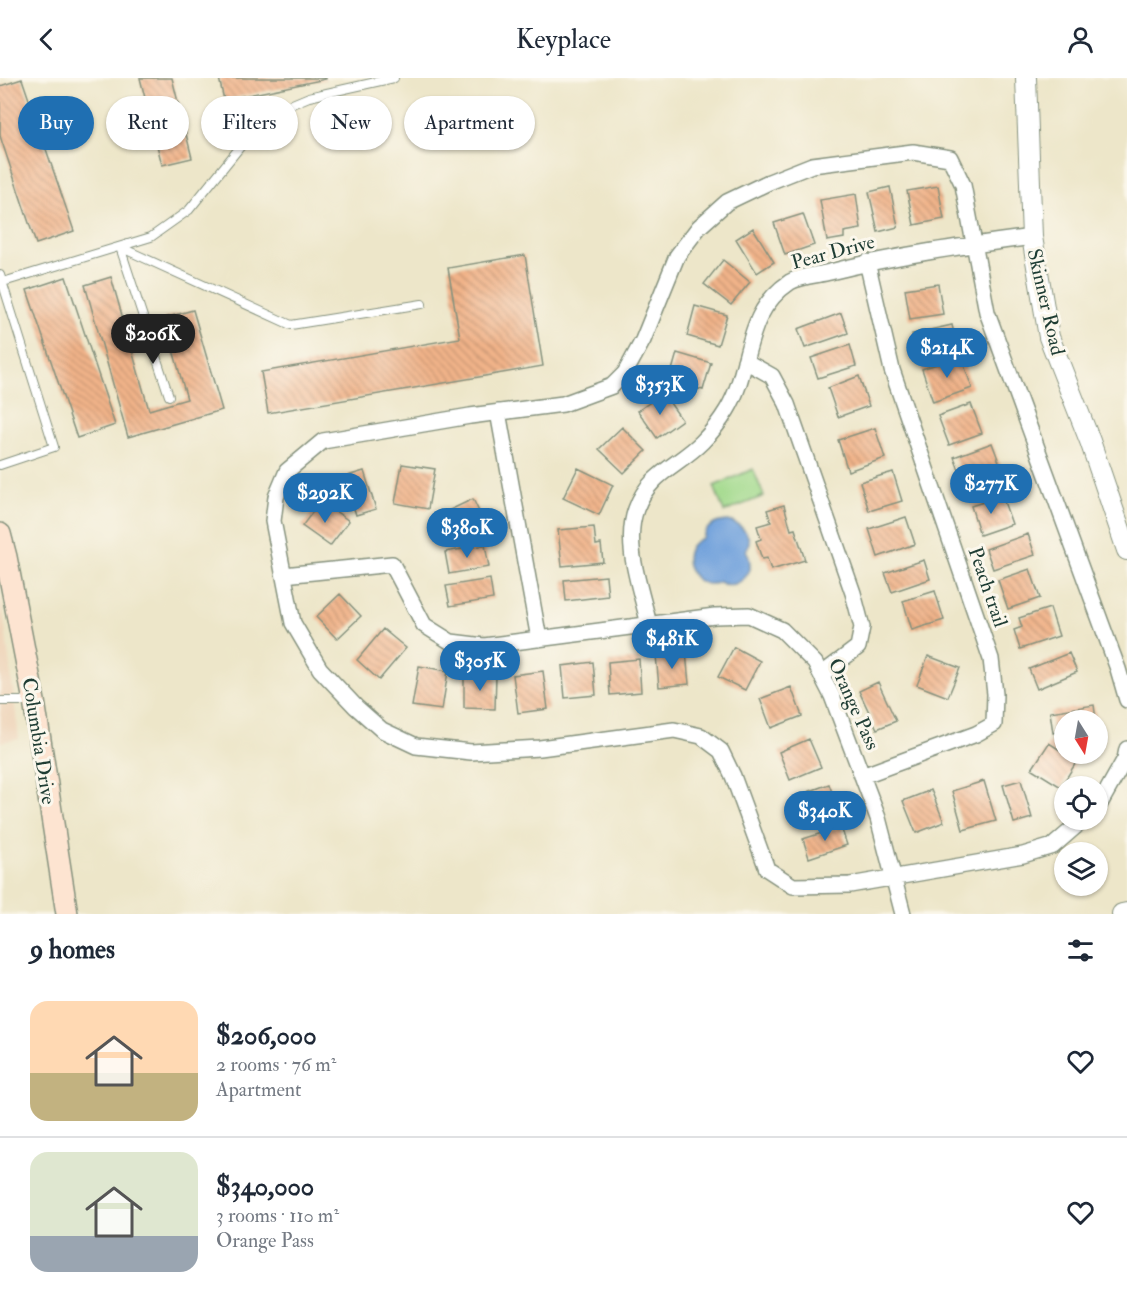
<!DOCTYPE html>
<html lang="en">
<head>
<meta charset="utf-8">
<style>
	body { margin:0; font-family:"IM FELL Double Pica",serif; background:#f2f2f3; color:#1f2937; height:100vh; display:flex; flex-direction:column; font-size:22px; white-space:nowrap }
	* { box-sizing:border-box; margin:0 }
	p { font-size:20px; color:#747a83 }
	.icon { flex:none; width:33px; height:33px; fill:none; stroke:currentColor; stroke-width:2; stroke-linecap:round; stroke-linejoin:round }
	.map { position:relative; height:836px; overflow:hidden }
	.panel { display:flex; flex-direction:column; background:#fff; flex:1 }
	.panel>* { flex:none }
	.guide { position:absolute; left:18px; top:18px; width:600px; height:54px; display:flex; gap:12px }
	.needle { width:39px; rotate:169deg }
	.fabs { position:absolute; left:1054px; top:632px; display:grid; gap:12px }
	.fabs a { display:grid; place-items:center; width:54px; height:54px; border-radius:50%; background:#fff; box-shadow:0 2px 4px #0004; font-size:30px }
	.price { position:absolute; translate:-50% -51px; padding:0 14px; border-radius:21px; background:#1f6fb2; color:#fff; font-size:20px; line-height:39px; filter:drop-shadow(0 2px 3px #0008) }
	.price::after { content:''; position:absolute; left:50%; top:36px; width:18px; height:14px; margin-left:-9px; background:inherit; clip-path:polygon(0 0,100% 0,50% 100%) }
	.price.active { background:#222; color:#fff }
	ul { padding:0; list-style:none }
	li { display:flex; align-items:center; gap:18px; height:150px; padding:0 30px }
	li+li { border-top:2px solid #e0e1e3 }
	li span { display:grid; place-items:center; flex:none; width:168px; height:120px; border-radius:18px; color:#555 }
	li>.icon { margin-inline-start:auto }
	span .icon { width:72px; height:72px; fill:#fffc; stroke-width:1 }
	li b { font-size:26px }
	h2 { display:flex; justify-content:space-between; align-items:center; height:72px; padding:0 30px; font-size:26px }
	.chip { padding:0 21px; border-radius:27px; background:#fff; box-shadow:0 2px 4px #0004; font-size:21px; line-height:54px }
	.chip.active { background:#1f6fb2; color:#fff }
	header { display:flex; justify-content:space-between; align-items:center; height:78px; padding:0 30px; background:#fff; font-size:27px; font-weight:600 }
	.map>svg:first-child { display:block }
</style>
</head>
<body>
<header><svg class="icon" aria-label="back" viewBox="0 0 24 24"><path d="M15 5l-7 7 7 7"/></svg>Keyplace<svg class="icon" aria-label="person" viewBox="0 0 24 24"><circle cx="12" cy="8" r="4"/><path d="M4 21q1-7 8-7t8 7"/></svg></header>
<div class="map">
<svg width="1127" height="836" viewBox="0 0 1127 836">
	<defs>
		<pattern id="building-back-hatch" width="6" height="6" patternUnits="userSpaceOnUse" patternTransform="scale(1.5)"><rect width="6" height="6" fill="#f1b389"/><path d="M-1 5l2 2M0 0l6 6M5-1l2 2" fill="none" stroke="#c39371"/></pattern>
	</defs>
	<rect width="100%" height="100%" fill="#fbf7ec"/>
	<filter id="ink" filterUnits="userSpaceOnUse"><feTurbulence type="fractalNoise" baseFrequency=".0167" numOctaves="2"/><feDisplacementMap in="SourceGraphic" scale="12" xChannelSelector="R" yChannelSelector="G"/><feConvolveMatrix kernelMatrix="1 2 1 2 8 2 1 2 1" color-interpolation-filters="sRGB"/></filter>
	<filter id="wash" filterUnits="userSpaceOnUse"><feTurbulence type="fractalNoise" baseFrequency=".008" numOctaves="4" result="noise"/><feDisplacementMap in="SourceGraphic" scale="24" xChannelSelector="R" yChannelSelector="G"/><feGaussianBlur stdDeviation="1.35" result="paint"/><feColorMatrix in="noise" values="0 0 0 0 0 0 0 0 0 0 0 0 0 0 0 0 0 1.4 0 .05"/><feComposite in="paint" operator="in"/></filter>
	<g filter="url(#wash)">
		<rect width="100%" height="100%" fill="#ede6c9"/>
		<path fill="#efd6bb" d="M0 510 19 661 0 664Z"/>
		<path fill="#a1d98b" stroke="#608b60" stroke-width="1.5" d="M753 391 764 418 724 434 714 408Z"/>
		<path fill="#72a2dc" stroke="#487088" stroke-width="1.5" d="M727 443C741 445 755 459 746 472 750 480 750 484 750 491 745 504 731 511 719 504 697 514 679 486 691 468 694 463 698 463 702 460 704 458 704 454 706 452 713 445 718 444 727 443Z"/>
		<g id="blocks">
			<path fill="url(#building-back-hatch)" d="M140 0H172L192 80 162 87Z
				M219 0H326V1L224 22Z
				M22 1 74 153 36 166 0 58V8Z
				M938 108 944 141 914 147 907 113Z
				M890 109 898 149 878 154 869 114Z
				M856 116 861 151 844 154V160L827 163 820 122Z
				M803 136 814 167 785 177 774 145Z
				M753 150 774 184 757 195 736 161Z
				M525 177 543 288 268 335 261 294 460 260 448 190Z
				M723 182 750 204 731 227 704 206Z
				M66 199 115 347 77 360 27 212Z
				M111 199 149 332 187 321 164 240 193 232 222 332 128 359 85 207Z
				M938 206 943 236 910 241 905 211Z
				M695 228 727 237 718 267 687 258Z
				M841 235 848 255 805 270 798 251Z
				M952 247 957 268 917 277 912 256Z
				M850 267 856 288 818 300 811 280Z
				M677 275 711 285 703 312 669 303Z
				M961 278 972 310 933 324 922 291Z
				M859 298 869 328 838 339 828 310Z
				M663 315 682 342 657 360 638 333Z
				M971 326 982 355 949 367 938 338Z
				M622 349 646 373 624 395 599 371Z
				M875 350 885 380 848 393 838 362Z
				M992 365 1004 397 966 410 954 379Z
				M402 386 435 391 428 431 395 425Z
				M578 390 613 407 599 437 563 420Z
				M364 393 376 431 356 437 344 399Z
				M893 394 902 423 869 433 860 404Z
				M1002 418 1012 446 980 457 971 428Z
				M473 421 482 440 443 459 433 440Z
				M321 423 349 443 330 468 302 448Z
				M784 427 791 452 795 451 805 482 771 492 767 480 762 481 756 463 761 461 757 448 771 444 767 432Z
				M906 439 915 466 878 479 869 451Z
				M594 449 596 467 601 466 603 484 562 488 558 452Z
				M1028 456 1035 477 993 491 986 471Z
				M485 467 489 489 449 496 445 474Z
				M924 482 930 501 892 514 885 495Z
				M1030 491 1040 520 1008 531 998 502Z
				M606 498 608 518 566 523 564 502Z
				M490 501 493 521 450 528 446 508Z
				M935 513 944 542 912 552 903 523Z
				M340 516 361 538 337 561 316 539Z
				M1050 530 1059 558 1020 571 1014 552 1022 549 1019 540Z
				M383 551 406 570 379 602 357 582Z
				M734 569 760 583 745 612 718 599Z
				M686 574 689 606 659 609 656 577Z
				M1069 575 1077 594 1037 611 1029 591Z
				M928 578 960 590 948 619 917 607Z
				M639 581 641 614 610 617 608 584Z
				M593 584 596 617 565 620 562 588Z
				M419 588 448 593 442 632 412 628Z
				M543 593 548 631 518 635 513 597Z
				M464 597H496L495 631 464 630Z
				M878 604 896 643 877 651 859 613Z
				M791 609 802 638 771 650 760 621Z
				M1094 627 1096 642H1065V653L1053 655 1050 634Z
				M809 661 821 689 790 702 779 674Z
				M1049 665 1077 683 1061 709 1032 691Z
				M1021 702 1032 740 1014 745 1003 707Z
				M984 703 996 743 963 752 952 713Z
				M829 706 839 734 808 746 797 718Z
				M931 712 944 744 916 755 903 723Z
				M841 749 847 767 809 780 803 761Z"/>
		</g>
	</g>
	<g filter="url(#ink)">
		<use href="#blocks" fill-opacity="0" stroke="#86927e" stroke-width="1.5"/>
		<g fill="none" stroke-linecap="round" stroke-linejoin="round">
			<g stroke="#86927e" stroke-width="10">
				<path id="service" d="M120 169 291 247 422 226
					M120 169 169 318
					M0 197 54 369 0 387
					M0 205 151 159 189 132 266 37 309 19 394 0
					M0 623H32"/>
			</g>
			<g stroke="#86927e" stroke-width="18">
				<path id="minor" d="M745 283 772 298 787 326 853 515 862 549 858 569 821 597
					M498 334 539 561
					M284 497 392 486 424 547 451 564 484 568 715 538 749 537 782 552 815 585 832 618 878 740 903 836
					M649 547C641 511 623 467 636 431 649 395 678 388 702 364 711 355 721 342 727 332 753 289 742 236 790 204 800 198 818 197 830 194 896 177 964 168 1032 159
					M862 698 976 656 994 646 995 616 991 581 892 292 867 184
					M1098 729 1125 681 1127 671
					M1084 741 1053 768 1023 777 850 807 793 808 767 791 733 698 721 673 701 658 674 652 540 670 471 674 416 668 382 652 356 629 320 591 293 545 273 443 276 419 287 393 323 363 470 338 563 326 612 308 625 295 643 262 677 178 699 149 727 124 769 104 812 87 913 74 950 80 963 107 987 234 1118 591 1127 622"/>
			</g>
			<g stroke="#86927e" stroke-width="22">
				<path id="tertiary" d="M1026 0 1032 159 1049 259 1090 363 1127 472
					M1122 836 1127 835"/>
			</g>
			<g stroke="#86927e" stroke-width="24">
				<path id="secondary" d="M0 456 6 479 34 623 67 836"/>
			</g>
			<use href="#service" stroke="#fff" stroke-width="8"/>
			<use href="#minor" stroke="#fff" stroke-width="15"/>
			<use href="#tertiary" stroke="#fff" stroke-width="20"/>
			<use href="#secondary" stroke="#fde4d1" stroke-width="21"/>
		</g>
	</g>
	<g text-anchor="middle" dominant-baseline="central" stroke-width="6" stroke-linejoin="round" paint-order="stroke">
		<g font-size="20" fill="#1f3d34" stroke="#fbf7ec">
			<text transform="translate(833 174) rotate(-15)">Pear Drive</text>
			<text transform="translate(1046 224) rotate(77)">Skinner Road</text>
			<text transform="translate(988 509) rotate(71)">Peach trail</text>
			<text transform="translate(854 626) rotate(66)">Orange Pass</text>
			<text transform="translate(39 663) rotate(81)">Columbia Drive</text>
		</g>
	</g>
</svg>
<div class="fabs">
<a><svg class="needle" viewBox="-14 -14 28 28"><path d="M0-13l5 13h-10z" fill="#e53935"/><path d="M0 13l5-13h-10z" fill="#747a83"/></svg></a>
<a><svg class="icon" aria-label="locate" viewBox="0 0 24 24"><circle cx="12" cy="12" r="6"/><path d="M12 2v4M12 18v4M2 12h4M18 12h4"/></svg></a>
<a><svg class="icon" aria-label="layers" viewBox="0 0 24 24"><path d="M12 4l9 5-9 5-9-5zM3 14l9 5 9-5"/></svg></a>
</div>
<b class="price active" style="left:153px;top:287px">$206K</b>
<b class="price" style="left:947px;top:301px">$214K</b>
<b class="price" style="left:660px;top:338px">$353K</b>
<b class="price" style="left:991px;top:437px">$277K</b>
<b class="price" style="left:325px;top:446px">$292K</b>
<b class="price" style="left:467px;top:481px">$380K</b>
<b class="price" style="left:672px;top:592px">$481K</b>
<b class="price" style="left:480px;top:614px">$305K</b>
<b class="price" style="left:825px;top:764px">$340K</b>
<div class="guide">
<a class="chip active">Buy</a>
<a class="chip">Rent</a>
<a class="chip">Filters</a>
<a class="chip">New</a>
<a class="chip">Apartment</a>
</div>
</div>
<section class="panel">
<h2>9 homes<svg class="icon" aria-label="filters" viewBox="0 0 24 24"><path d="M4 7h16M4 17h16"/><circle cx="9" cy="7" r="2"/><circle cx="15" cy="17" r="2"/></svg></h2>
<ul>
<li><span style="background:linear-gradient(#ffd9b3 60%,#c2b280 0)"><svg class="icon" aria-label="home" viewBox="0 0 24 24"><path d="M3 11l9-7 9 7M6 9v11h12V9"/></svg></span><div><b>$206,000</b><p>2 rooms · 76 m²</p><p>Apartment</p></div><svg class="icon" aria-label="heart" viewBox="0 0 24 24"><path d="M12 20l-8-8c-3-5 5-10 8-4 3-6 11-1 8 4z"/></svg></li>
<li><span style="background:linear-gradient(#dfe7d0 70%,#9aa5b1 0)"><svg class="icon" aria-label="home" viewBox="0 0 24 24"><path d="M3 11l9-7 9 7M6 9v11h12V9"/></svg></span><div><b>$340,000</b><p>3 rooms · 110 m²</p><p>Orange Pass</p></div><svg class="icon" aria-label="heart" viewBox="0 0 24 24"><path d="M12 20l-8-8c-3-5 5-10 8-4 3-6 11-1 8 4z"/></svg></li>
</ul>
</section>
</body>
</html>
